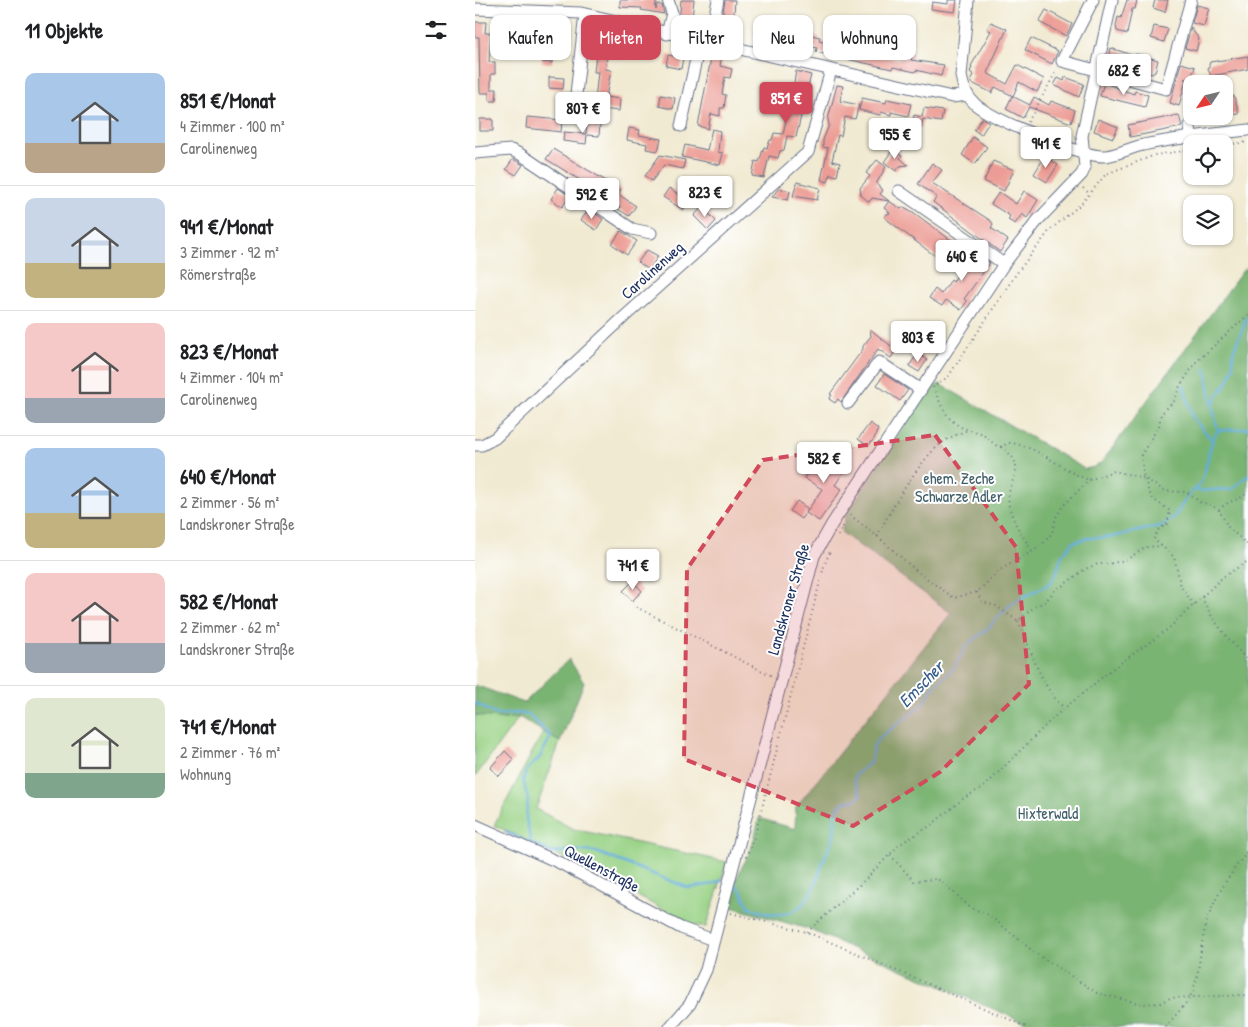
<!DOCTYPE html>
<html lang="de">
<head>
<meta charset="utf-8">
<style>
	body { margin:0; font-family:"Patrick Hand",sans-serif; background:#f2f2f2; color:#202124; height:100vh; display:flex; flex-direction:column; font-size:19px; white-space:nowrap }
	* { box-sizing:border-box; margin:0 }
	p { font-size:16px; color:#757577 }
	.icon { flex:none; width:28px; height:28px; fill:none; stroke:currentColor; stroke-width:2; stroke-linecap:round; stroke-linejoin:round }
	.map { position:relative; flex:1; overflow:hidden }
	.drawer { display:flex; flex-direction:column; background:#fff; width:475px }
	.drawer>* { flex:none }
	.top-card { position:absolute; left:15px; top:15px; width:475px; height:45px; display:flex; gap:10px }
	.needle { width:32px; rotate:235deg }
	.buttons { position:absolute; left:708px; top:75px; display:grid; gap:10px }
	.buttons a { display:grid; place-items:center; width:50px; height:50px; border-radius:10px; background:#fff; box-shadow:0 1px 4px #0004; font-size:25px }
	.price { position:absolute; translate:-50% -42px; padding:0 11px; border-radius:5px; background:#fff; color:#222; font-size:16px; line-height:32px; filter:drop-shadow(0 1px 2px #0008) }
	.price::after { content:''; position:absolute; left:50%; top:30px; width:15px; height:11px; margin-left:-8px; background:inherit; clip-path:polygon(0 0,100% 0,50% 100%) }
	.price.selected { background:#d1495b; color:#fff }
	ul { padding:0; list-style:none }
	li { display:flex; align-items:center; gap:15px; height:125px; padding:0 25px }
	li+li { border-top:1px solid #e0e0e0 }
	li span { display:grid; place-items:center; flex:none; width:140px; height:100px; border-radius:10px; color:#555 }
	li>.icon { margin-inline-start:auto }
	span .icon { width:60px; height:60px; fill:#fffc; stroke-width:1 }
	li b { font-size:21px }
	h2 { display:flex; justify-content:space-between; align-items:center; height:60px; padding:0 25px; font-size:21px }
	.chip { padding:0 18px; border-radius:10px; background:#fff; box-shadow:0 1px 4px #0004; font-size:18px; line-height:45px }
	.chip.selected { background:#d1495b; color:#fff }
	main { display:flex; flex:1; min-height:0 }
	.map>svg:first-child { display:block }
</style>
</head>
<body>
<main>
<section class="drawer">
<h2>11 Objekte<svg class="icon" aria-label="filters" viewBox="0 0 24 24"><path d="M4 7h16M4 17h16"/><circle cx="9" cy="7" r="2"/><circle cx="15" cy="17" r="2"/></svg></h2>
<ul>
<li><span style="background:linear-gradient(#a9c7e8 70%,#b9a48a 0)"><svg class="icon" aria-label="home" viewBox="0 0 24 24"><path d="M3 11l9-7 9 7M6 9v11h12V9"/></svg></span><div><b>851 €/Monat</b><p>4 Zimmer · 100 m²</p><p>Carolinenweg</p></div></li>
<li><span style="background:linear-gradient(#c9d6e8 65%,#c2b280 0)"><svg class="icon" aria-label="home" viewBox="0 0 24 24"><path d="M3 11l9-7 9 7M6 9v11h12V9"/></svg></span><div><b>941 €/Monat</b><p>3 Zimmer · 92 m²</p><p>Römerstraße</p></div></li>
<li><span style="background:linear-gradient(#f6c9c9 75%,#9aa5b1 0)"><svg class="icon" aria-label="home" viewBox="0 0 24 24"><path d="M3 11l9-7 9 7M6 9v11h12V9"/></svg></span><div><b>823 €/Monat</b><p>4 Zimmer · 104 m²</p><p>Carolinenweg</p></div></li>
<li><span style="background:linear-gradient(#a9c7e8 65%,#c2b280 0)"><svg class="icon" aria-label="home" viewBox="0 0 24 24"><path d="M3 11l9-7 9 7M6 9v11h12V9"/></svg></span><div><b>640 €/Monat</b><p>2 Zimmer · 56 m²</p><p>Landskroner Straße</p></div></li>
<li><span style="background:linear-gradient(#f6c9c9 70%,#9aa5b1 0)"><svg class="icon" aria-label="home" viewBox="0 0 24 24"><path d="M3 11l9-7 9 7M6 9v11h12V9"/></svg></span><div><b>582 €/Monat</b><p>2 Zimmer · 62 m²</p><p>Landskroner Straße</p></div></li>
<li><span style="background:linear-gradient(#dfe7d0 75%,#7fa58c 0)"><svg class="icon" aria-label="home" viewBox="0 0 24 24"><path d="M3 11l9-7 9 7M6 9v11h12V9"/></svg></span><div><b>741 €/Monat</b><p>2 Zimmer · 76 m²</p><p>Wohnung</p></div></li>
</ul>
</section>
<div class="map">
<svg width="773" height="1027" viewBox="0 0 773 1027">
	<rect width="100%" height="100%" fill="#fff"/>
	<filter id="ink" filterUnits="userSpaceOnUse"><feTurbulence type="fractalNoise" baseFrequency=".02" numOctaves="2"/><feDisplacementMap in="SourceGraphic" scale="10" xChannelSelector="R" yChannelSelector="G"/><feConvolveMatrix kernelMatrix="1 2 1 2 8 2 1 2 1" color-interpolation-filters="sRGB"/></filter>
	<filter id="wash" filterUnits="userSpaceOnUse"><feTurbulence type="fractalNoise" baseFrequency=".0096" numOctaves="4" result="noise"/><feDisplacementMap in="SourceGraphic" scale="20" xChannelSelector="R" yChannelSelector="G"/><feGaussianBlur stdDeviation="1.12" result="paint"/><feColorMatrix in="noise" values="0 0 0 0 0 0 0 0 0 0 0 0 0 0 0 0 0 1.4 0 .05"/><feComposite in="paint" operator="in"/></filter>
	<g filter="url(#wash)">
		<rect width="100%" height="100%" fill="#f1ead2"/>
		<path fill="#99d285" stroke="#5a8072" d="M0 715 30 719 44 717 0 777Z
			M68 732 85 742 61 809 98 829 252 862 231 927 215 924 108 867 19 825Z"/>
		<path fill="#7ab472" stroke="#4a7268" d="M769 269H773V1027H560L333 929 256 907 259 902C256 880 268 868 276 849 279 839 282 828 284 818L320 829 321 807 476 613 366 532 372 513 454 388 465 384 610 469 619 467 627 462Z
			M94 659 109 683 85 742 44 717 30 719 0 715V685L49 703Z"/>
		<g fill="none" stroke-linecap="round" stroke-linejoin="round">
			<path stroke="#62acda" stroke-width="2.5" d="M731 369 737 404
				M708 385 718 418 736 439
				M743 431 737 404 753 381 758 367V352L772 318
				M720 490C733 493 744 487 756 490L773 475
				M0 703 22 715 43 713 54 715 76 736 65 757 52 770 48 780 53 799 51 818 56 843
				M30 832 78 853 96 850 121 852 214 888 238 884 248 880
				M260 884 266 891 274 907C322 929 337 900 349 859 352 851 358 843 359 834 361 821 357 813 368 802L381 800 386 795 379 780 381 774 396 762 398 748 403 739 447 705 459 686 479 668 492 645 511 630 532 608 539 602 574 584 581 574 587 555 598 542 614 538 637 537 689 525 699 517 716 492C735 484 729 448 743 431L773 428"/>
		</g>
		<g id="blocks">
			<path fill="#ec9c94" d="M145 0H181V10V5H187L189 14 166 10 167 8 145 7Z
				M206 0H219L217 18 229 20 227 27 204 22Z
				M250 0H260L258 27 246 25Z
				M473 0H482L480 12 456 9 457 2 473 4Z
				M652 0H662L660 9H657L652 34 642 31 641 26 643 17 646 18Z
				M680 0H693L690 12 678 8Z
				M722 5 734 8 729 26 717 23Z
				M571 10 597 24 591 36 564 22Z
				M317 20 324 22 322 32 345 37 344 41 423 59 424 55 429 56 430 51 438 53 436 60 469 65 466 76 441 70 440 72 418 67 417 69 376 60 341 52 342 48 280 34 282 23 315 30Z
				M0 22H11L10 33H16L14 62H20V74H16V89H22L21 101H14V93H5L4 37H0Z
				M516 22 532 29 512 73 532 84 542 65 569 79 562 92 544 82 538 96 520 87 517 93 497 83 496 80 499 75 495 72 497 67 496 66 516 31 512 29Z
				M39 24H50L49 39 39 38Z
				M679 26 693 29 689 42 676 38Z
				M716 28 724 39 721 51 710 48Z
				M119 29 137 31 130 69 136 70 131 97 145 99 144 111 126 109V101L120 100 123 72H119L122 44H117Z
				M70 33 79 34V40L93 41 92 52 78 51 77 63 67 62Z
				M556 38 583 51 577 64 550 50Z
				M636 48 660 56 661 54 683 60 680 72 677 74 657 68 656 72 646 69 647 65 632 61Z
				M237 53 247 55 245 66 257 69 255 78 250 77 247 94 251 95 249 108H245V116L236 114 233 129 223 126Z
				M193 55 208 58 206 69 191 66Z
				M773 56V69L736 76 733 69 735 62Z
				M706 63 720 67 716 78 709 79 711 80 704 106 695 103Z
				M321 71 336 75 321 137 312 136 309 150 305 151 303 158 294 156 289 178 277 176 280 161 284 162 289 147 292 148 295 140H297L299 133 308 134 312 115 306 114 308 105 315 106Z
				M74 77 89 78 88 89 74 88Z
				M590 77 609 84 604 97 579 85 583 78 589 81Z
				M629 83 659 94 660 91 673 95 670 107 625 96Z
				M362 85 368 86 365 101 384 105 380 119 370 117 366 136 363 135 357 161 365 163 362 176 355 174 353 182 346 180 353 148 348 147V140L354 125 353 119Z
				M186 95 200 98 198 109 184 106Z
				M537 96 555 105 559 97 574 105 576 101 600 110 596 123 554 107 548 118 531 109Z
				M759 96 764 114 749 116 750 97Z
				M387 98 411 103 412 99 436 104 433 116 416 112V115L406 112 405 115 384 110Z
				M449 108 468 111 466 122 448 119 446 128 437 126 439 115 447 117Z
				M704 115 707 127 655 137 653 125Z
				M52 117 87 120 86 132 51 128Z
				M507 118 514 122 506 135 499 130Z
				M5 119H18V131H5Z
				M623 119 643 127 638 138 619 131Z
				M112 122 125 124 124 136 112 135 111 144 88 141 89 132 111 134Z
				M154 128 165 130 164 135 186 139 183 151 171 149 172 144 152 140Z
				M237 129 245 131 243 152 248 153 245 165 207 157 210 145 232 150Z
				M498 137 512 147 500 164 487 155Z
				M78 149 146 190 143 194 161 206 154 216 143 209 145 207 121 190 71 159Z
				M418 149 427 156 425 158 433 165 425 166 421 171 409 162Z
				M185 155 210 160 208 169 189 165 177 181 170 176Z
				M570 156 583 165 572 182 559 174Z
				M38 159 48 165 41 175 31 169Z
				M402 160 411 167 401 184 408 190 405 194 414 201 397 198 394 202 386 195 385 188 395 176 391 173Z
				M518 161 539 170 529 191 509 181Z
				M457 163 467 170 457 183 516 221 518 224 516 228 533 240 525 252 458 202 462 197 443 184Z
				M322 182 345 188 342 200 318 196Z
				M83 188 95 196 87 207 76 199Z
				M194 188 214 201 208 210 188 197Z
				M304 188 315 191 313 200 297 197Z
				M549 191 563 200 552 218 547 214 540 224 533 220 535 216 516 204 524 192 541 204Z
				M414 201 426 209 429 207 438 212 481 244 468 262 410 218V215L415 213 409 208Z
				M227 207 241 221 233 230 219 216Z
				M114 209 128 219 121 230 106 220Z
				M146 231 162 241 152 255 137 244Z
				M172 250 183 256 174 270 163 262Z
				M497 251 515 263 489 299 492 301 486 310 471 300 467 306 454 298 460 289 466 294 476 280 478 282Z
				M395 329 421 350 416 358 403 349 366 402 363 399 360 403 354 399 357 395 355 394 388 349V346L396 336Z
				M443 353 452 360 444 372 434 366Z
				M409 374 433 390 425 401 402 385Z
				M395 423 403 429 399 439 393 446 383 439Z
				M342 447 354 455 351 460 369 472 360 485 367 489 344 521 331 513 347 489 329 478 344 457 338 453Z
				M322 501 333 509 326 519 315 511Z
				M158 581 167 591 157 601 148 591Z
				M30 751 39 760 24 776 15 768Z"/>
		</g>
	</g>
	<g filter="url(#ink)">
		<use href="#blocks" fill-opacity="0" stroke="#667087" stroke-width="1"/>
		<g fill="none" stroke-linecap="round" stroke-linejoin="round">
			<g stroke="#667087" stroke-width="13">
				<path id="minor" d="M493 0 486 76C488 88 492 97 501 105 520 120 609 158 631 156 644 154 655 148 668 145 702 138 738 134 773 130
					M618 0 587 61 691 89 716 0
					M0 9 106 13 477 97 492 95
					M192 34 197 13 193 0
					M234 44 243 0
					M747 84 749 83
					M100 103 110 14
					M206 126 225 42
					M716 137 715 126 718 116
					M0 153 36 150 45 154 157 229 176 233
					M424 191 529 264
					M373 403 404 362 446 390
					M0 445H7L20 438 149 317 333 152 356 70
					M0 825 85 863 206 928 238 940
					M195 1027 215 1004 231 970 339 556 357 524 529 264 563 220 607 174 610 167 607 136 637 0"/>
			</g>
			<path stroke="#667087" stroke-width="2" stroke-dasharray="1 4" stroke-linecap="butt" d="M553 122 582 70
				M749 145 773 142
				M608 188 615 194
				M461 385 473 377 541 274 566 242 575 230 606 204 631 174 680 155 716 150
				M458 387 467 407 475 419 485 427 506 433 523 447C529 447 532 442 537 443 566 448 588 471 614 480
				M526 447C557 468 529 480 534 506 538 522 548 538 558 551
				M744 510C754 499 763 502 773 492
				M375 515 402 536 444 573 479 598 502 592 525 570 565 547 577 533 581 517 589 505 614 480 639 471 669 478 690 491 712 492 725 502 736 505 744 510 753 527 773 545
				M363 536 370 523
				M402 536C416 510 444 459 468 442 475 437 485 433 493 430
				M502 592 507 602 521 606 543 621 560 606 570 602 580 590 586 587 610 569 623 564H633L651 560 671 547 685 546
				M727 597C736 620 756 642 773 661
				M719 605 706 587 699 557 679 539 683 530 692 524 695 511 678 499 674 492 669 478 666 455 684 426 686 414 699 401 705 386 721 362 773 315
				M161 607 297 676
				M543 621C558 652 564 685 589 708
				M415 855 439 881 462 879 467 882 496 908 514 915 559 952 622 993 667 1004 685 1003 695 998 773 995
				M271 857 280 835 349 566 356 549
				M256 913 332 932 552 1027
				M332 932 392 878 425 844 455 826 489 798 510 786 579 717 636 670 693 629 748 577 773 561
				M691 1027C697 1018 712 1004 715 997 725 977 724 954 729 933 735 903 754 875 773 851"/>
			<use href="#minor" stroke="#fff" stroke-width="11"/>
		</g>
	</g>
	<path fill="#d1495b" fill-opacity="0.2" stroke="#d1495b" stroke-width="4" stroke-dasharray="10 6" stroke-linejoin="round" d="M460 435 541 547 554 684 465 772 378 826 209 759 212 569 288 460Z"/>
	<g text-anchor="middle" dominant-baseline="central" stroke-width="4" stroke-linejoin="round" paint-order="stroke">
		<g font-size="16" fill="#1b2f5e" stroke="#fff">
			<text transform="translate(177 270) rotate(-42)">Carolinenweg</text>
			<text transform="translate(313 599) rotate(-74)">Landskroner Straße</text>
			<text transform="translate(127 868) rotate(28)">Quellenstraße</text>
		</g>
		<g font-size="16" fill="#41606a" stroke="#fff">
			<text x="484" y="478">ehem. Zeche<tspan x="484" dy="18">Schwarze Adler</tspan></text>
			<text x="573" y="813">Hixterwald</text>
		</g>
		<g font-size="18" font-style="italic" fill="#345b89" stroke="#fff">
			<text transform="translate(446 684) rotate(-46)">Emscher</text>
		</g>
	</g>
</svg>
<div class="buttons">
<a><svg class="needle" viewBox="-14 -14 28 28"><path d="M0-13l5 13h-10z" fill="#e53935"/><path d="M0 13l5-13h-10z" fill="#757577"/></svg></a>
<a><svg class="icon" aria-label="locate" viewBox="0 0 24 24"><circle cx="12" cy="12" r="6"/><path d="M12 2v4M12 18v4M2 12h4M18 12h4"/></svg></a>
<a><svg class="icon" aria-label="layers" viewBox="0 0 24 24"><path d="M12 4l9 5-9 5-9-5zM3 14l9 5 9-5"/></svg></a>
</div>
<b class="price" style="left:649px;top:96px">682 €</b>
<b class="price selected" style="left:311px;top:124px">851 €</b>
<b class="price" style="left:108px;top:134px">807 €</b>
<b class="price" style="left:420px;top:160px">955 €</b>
<b class="price" style="left:571px;top:169px">941 €</b>
<b class="price" style="left:230px;top:218px">823 €</b>
<b class="price" style="left:117px;top:220px">592 €</b>
<b class="price" style="left:487px;top:282px">640 €</b>
<b class="price" style="left:443px;top:363px">803 €</b>
<b class="price" style="left:349px;top:484px">582 €</b>
<b class="price" style="left:158px;top:591px">741 €</b>
<div class="top-card">
<a class="chip">Kaufen</a>
<a class="chip selected">Mieten</a>
<a class="chip">Filter</a>
<a class="chip">Neu</a>
<a class="chip">Wohnung</a>
</div>
</div>
</main>
</body>
</html>
